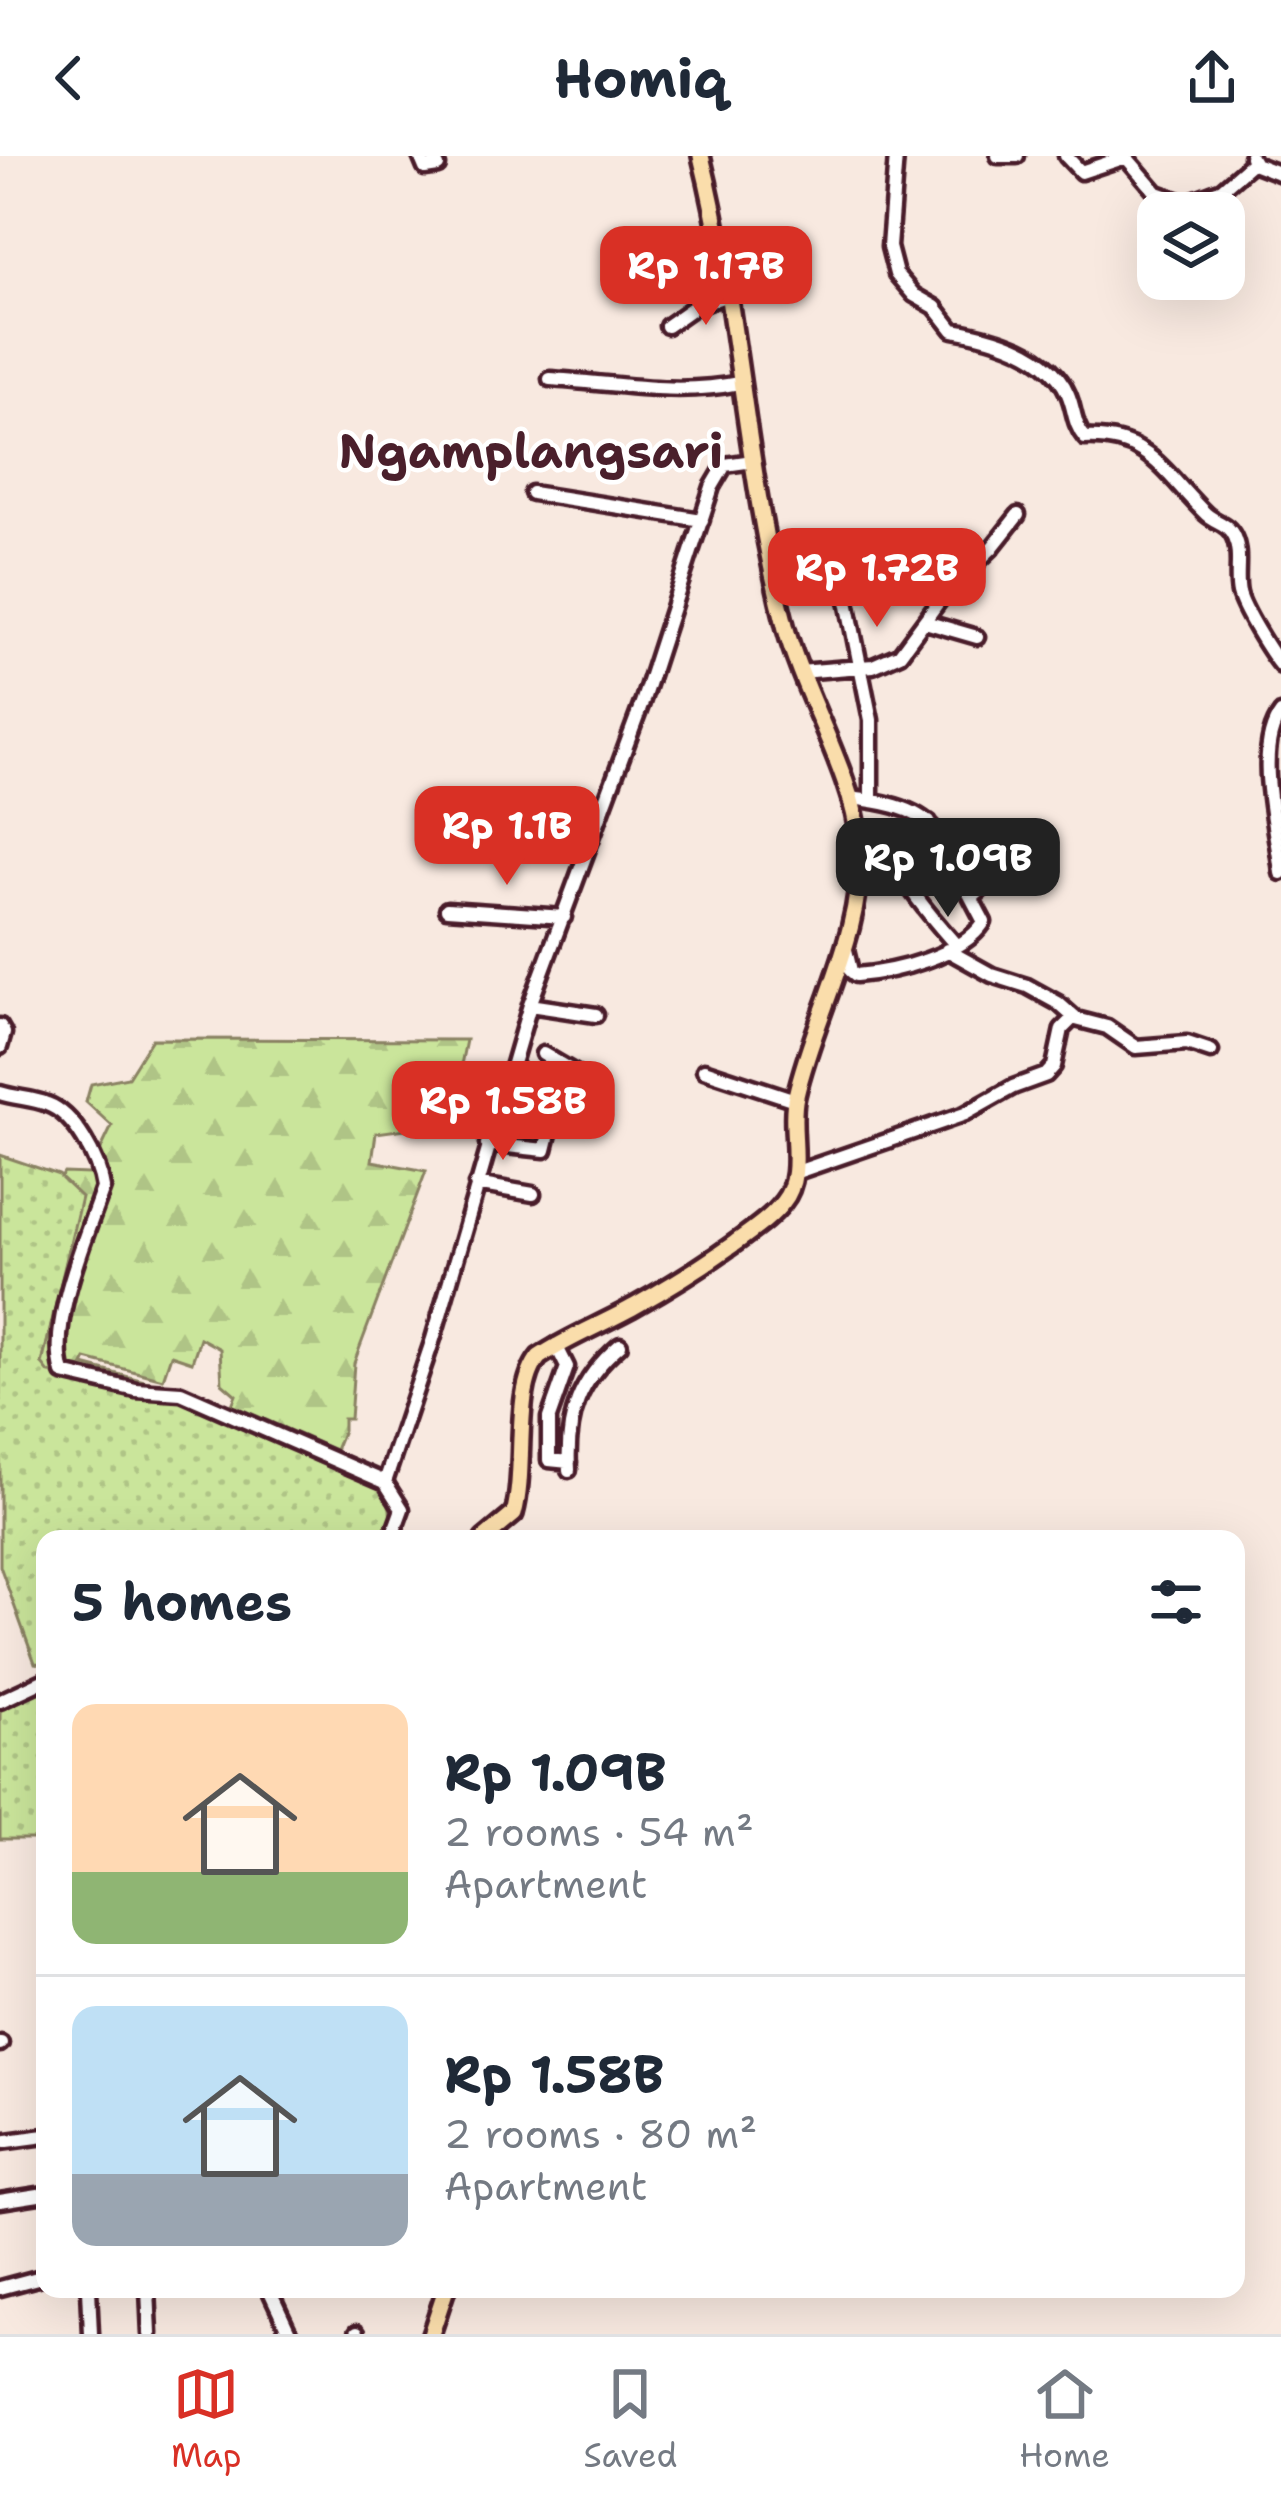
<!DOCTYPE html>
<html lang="en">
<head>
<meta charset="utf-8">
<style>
	body { margin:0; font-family:"Shantell Sans",sans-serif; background:#f6f6f7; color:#1f2937; height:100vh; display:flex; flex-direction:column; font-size:45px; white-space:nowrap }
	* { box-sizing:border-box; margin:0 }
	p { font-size:39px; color:#747a83 }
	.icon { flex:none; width:66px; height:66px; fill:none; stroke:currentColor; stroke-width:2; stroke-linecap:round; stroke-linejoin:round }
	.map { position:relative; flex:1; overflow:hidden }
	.sheet { position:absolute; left:36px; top:1374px; width:1209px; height:768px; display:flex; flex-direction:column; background:#fff; border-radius:24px; box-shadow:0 12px 48px #0002 }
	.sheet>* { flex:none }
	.buttons { position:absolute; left:1137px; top:36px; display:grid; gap:24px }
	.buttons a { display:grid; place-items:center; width:108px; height:108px; border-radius:24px; background:#fff; box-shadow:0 12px 48px #0002; font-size:60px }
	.price { position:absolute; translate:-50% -102px; padding:0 27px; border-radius:24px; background:#d93025; color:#fff; font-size:39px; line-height:78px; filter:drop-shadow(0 3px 6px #0008) }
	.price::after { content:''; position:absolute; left:50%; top:72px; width:36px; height:27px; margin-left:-18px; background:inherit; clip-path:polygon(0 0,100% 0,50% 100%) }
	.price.active { background:#222; color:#fff }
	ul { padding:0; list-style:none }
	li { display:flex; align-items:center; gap:36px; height:300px; padding:0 36px }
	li+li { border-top:3px solid #e0e1e3 }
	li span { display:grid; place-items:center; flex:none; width:336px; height:240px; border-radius:24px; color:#555 }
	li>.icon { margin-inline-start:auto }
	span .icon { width:144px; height:144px; fill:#fffc; stroke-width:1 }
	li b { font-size:51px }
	h2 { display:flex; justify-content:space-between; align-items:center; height:144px; padding:0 36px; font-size:51px }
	header { display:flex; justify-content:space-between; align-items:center; height:156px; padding:0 36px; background:#fff; font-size:54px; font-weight:700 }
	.menu { display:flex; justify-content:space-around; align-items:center; height:168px; border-top:3px solid #e0e1e3; background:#fff; font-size:33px; color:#747a83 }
	.menu a { display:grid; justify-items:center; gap:6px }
	.menu .active { color:#d93025 }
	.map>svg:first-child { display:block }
</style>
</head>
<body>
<header><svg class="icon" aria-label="back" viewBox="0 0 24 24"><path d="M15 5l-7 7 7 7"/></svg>Homiq<svg class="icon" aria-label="share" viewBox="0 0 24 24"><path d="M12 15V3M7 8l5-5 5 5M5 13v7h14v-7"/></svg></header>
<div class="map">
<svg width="1281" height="2178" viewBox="0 0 1281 2178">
	<defs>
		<pattern id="grass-dots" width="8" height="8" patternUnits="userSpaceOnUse" patternTransform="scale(3)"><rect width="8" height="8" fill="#cae59b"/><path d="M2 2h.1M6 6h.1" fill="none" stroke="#afc486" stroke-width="1.8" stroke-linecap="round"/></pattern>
		<pattern id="forest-firs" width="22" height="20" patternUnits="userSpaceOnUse" patternTransform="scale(3)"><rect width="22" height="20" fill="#cae59b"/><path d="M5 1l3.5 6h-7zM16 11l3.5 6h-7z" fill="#afc486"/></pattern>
	</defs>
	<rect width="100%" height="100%" fill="#f8e9e0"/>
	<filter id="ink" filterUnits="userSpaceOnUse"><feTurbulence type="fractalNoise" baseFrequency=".00833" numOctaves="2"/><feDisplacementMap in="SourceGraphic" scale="24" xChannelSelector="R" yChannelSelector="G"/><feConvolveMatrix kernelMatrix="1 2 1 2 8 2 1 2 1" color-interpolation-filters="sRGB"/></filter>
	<g filter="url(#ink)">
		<path fill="url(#grass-dots)" stroke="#8a8263" stroke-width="3" d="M0 999 59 1019 82 1040 42 1208 177 1242 377 1330 389 1341 391 1366 377 1383H45V1508L35 1507 0 1410Z
			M45 1532V1683H0V1554Z"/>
		<path fill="url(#forest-firs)" stroke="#8a8263" stroke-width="3" d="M152 883 466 884 456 934 409 932 406 973 376 977 372 1005 426 1015 354 1207 350 1263H343V1274L335 1294 232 1249 236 1239 222 1227 220 1193 200 1182 192 1206 171 1199 163 1223 86 1203 83 1209 152 1227 176 1228 377 1318V1330L177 1242 49 1217 42 1208 81 1041 61 1022 64 1017 89 1018 112 970 86 946 91 928 128 921Z
			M516 941 537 942 541 959 551 962 544 991 490 986 492 982 507 984 520 952 507 951Z"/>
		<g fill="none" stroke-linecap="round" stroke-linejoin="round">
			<g stroke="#4a1f2b" stroke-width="21">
				<path id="minor" d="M420 0 425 12 438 10
					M896 0 889 91 896 118 914 139 935 151 953 174C995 181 1050 196 1068 238 1075 254 1073 267 1085 282 1149 279 1165 318 1206 358 1216 367 1228 367 1234 381 1242 398 1235 419 1239 437 1243 453 1270 497 1281 510
					M998 0H1017
					M1066 0 1081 16 1126 1 1157 37 1185 47 1222 33 1253 6
					M1251 1 1255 8 1281 18
					M667 170 694 151 730 138
					M550 223C614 227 676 240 739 227
					M532 337 702 364
					M915 385 937 446
					M847 445 871 564V644
					M925 466 977 481
					M800 516 873 510 900 498 945 437 991 393 1018 359
					M1281 557C1253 594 1277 672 1281 717
					M929 666C920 674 898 689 897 701 895 721 942 773 955 788
					M972 742 1014 704
					M447 753 564 761
					M846 794 851 815 856 819C895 816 962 800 984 766L935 673C914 650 879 645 849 642
					M947 794 992 819 1027 830 1058 847 1076 863 1107 871 1136 891 1187 887 1211 895
					M530 849 596 859
					M0 870 4 877 0 891
					M704 914 795 944
					M0 937C15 942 32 942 47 948 75 958 99 1004 103 1032 86 1081 48 1167 63 1217L136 1234 181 1237 385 1326
					M487 988 545 994 552 966 577 918 543 898
					M794 1017 965 958 1013 931 1046 919 1054 910 1062 873 1074 861
					M476 1028 533 1038
					M556 1189 567 1211 549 1262V1304L569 1306
					M569 1314C566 1260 579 1224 620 1189
					M391 1383 402 1353 385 1326 433 1183 530 849 642 547 712 331 725 309 753 305
					M0 1545 45 1524
					M0 1888 1 1887
					M0 1986 45 1980
					M0 2045 45 2038
					M0 2132 45 2120
					M89 2133 91 2178
					M148 2133 150 2178
					M269 2133 290 2178
					M357 2178V2176"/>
			</g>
			<g stroke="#4a1f2b" stroke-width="24">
				<path id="major" d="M484 1383 514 1358C527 1312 512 1234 539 1201 569 1181 603 1168 635 1150 669 1131 703 1110 735 1087 751 1075 770 1063 783 1046 806 1018 788 973 796 940 815 856 866 775 859 686 854 621 804 540 786 473 745 317 740 156 701 0
					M431 2178 446 2133"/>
			</g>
			<use href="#minor" stroke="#fff" stroke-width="12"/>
			<use href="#major" stroke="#faddab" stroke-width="15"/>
		</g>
	</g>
	<g text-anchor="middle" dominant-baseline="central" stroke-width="9" stroke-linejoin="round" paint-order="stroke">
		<g font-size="48" font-weight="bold" fill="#4a1f2b" stroke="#fff">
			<text x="531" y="295">Ngamplangsari</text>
		</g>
	</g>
</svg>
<div class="buttons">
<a><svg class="icon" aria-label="layers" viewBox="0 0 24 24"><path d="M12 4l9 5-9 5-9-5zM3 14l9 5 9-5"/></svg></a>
</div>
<b class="price" style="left:706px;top:172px">Rp 1.17B</b>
<b class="price" style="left:877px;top:474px">Rp 1.72B</b>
<b class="price" style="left:507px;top:732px">Rp 1.1B</b>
<b class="price active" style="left:948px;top:764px">Rp 1.09B</b>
<b class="price" style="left:503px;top:1007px">Rp 1.58B</b>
<section class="sheet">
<h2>5 homes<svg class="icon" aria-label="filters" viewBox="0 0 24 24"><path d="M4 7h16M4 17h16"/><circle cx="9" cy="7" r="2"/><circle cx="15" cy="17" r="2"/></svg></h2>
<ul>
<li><span style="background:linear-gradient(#ffd9b3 70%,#8fb573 0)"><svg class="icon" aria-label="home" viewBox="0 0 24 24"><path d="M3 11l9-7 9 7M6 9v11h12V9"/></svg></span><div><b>Rp 1.09B</b><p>2 rooms · 54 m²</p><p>Apartment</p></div></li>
<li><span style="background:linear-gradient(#bfe0f5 70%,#9aa5b1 0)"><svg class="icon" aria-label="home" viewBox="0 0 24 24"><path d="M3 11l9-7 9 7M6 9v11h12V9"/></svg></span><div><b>Rp 1.58B</b><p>2 rooms · 80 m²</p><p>Apartment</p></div></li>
</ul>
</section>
</div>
<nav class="menu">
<a class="active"><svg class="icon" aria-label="map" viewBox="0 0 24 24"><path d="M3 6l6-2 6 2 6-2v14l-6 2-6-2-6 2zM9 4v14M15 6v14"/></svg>Map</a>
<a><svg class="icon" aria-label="saved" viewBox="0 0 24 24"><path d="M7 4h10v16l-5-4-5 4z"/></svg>Saved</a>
<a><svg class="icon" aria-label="home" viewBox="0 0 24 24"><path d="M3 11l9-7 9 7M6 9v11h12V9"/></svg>Home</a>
</nav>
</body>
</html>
